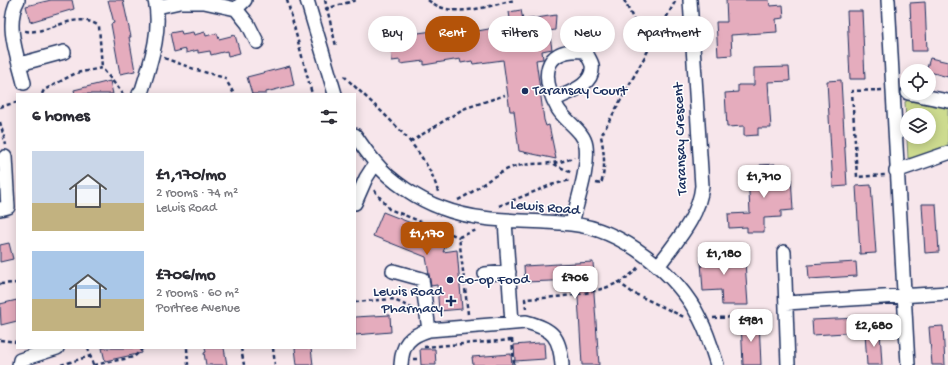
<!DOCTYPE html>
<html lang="en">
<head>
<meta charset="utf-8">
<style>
	body { margin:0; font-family:"Gochi Hand",sans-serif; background:#f2f2f3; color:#2b2b33; height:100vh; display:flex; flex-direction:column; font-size:15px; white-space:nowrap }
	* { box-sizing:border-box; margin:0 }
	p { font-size:13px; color:#7c7c81 }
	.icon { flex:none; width:22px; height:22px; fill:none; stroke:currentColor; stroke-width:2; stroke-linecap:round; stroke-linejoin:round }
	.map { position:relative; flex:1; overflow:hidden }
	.drawer { position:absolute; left:16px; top:93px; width:340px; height:256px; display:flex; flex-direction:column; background:#fff; border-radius:0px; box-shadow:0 2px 10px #0003 }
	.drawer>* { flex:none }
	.hud { position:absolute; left:368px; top:16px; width:380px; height:36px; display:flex; gap:8px }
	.controls { position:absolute; left:900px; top:64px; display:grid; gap:8px }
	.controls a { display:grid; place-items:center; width:36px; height:36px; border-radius:50%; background:#fff; box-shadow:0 2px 10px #0003; font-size:20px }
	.price { position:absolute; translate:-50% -34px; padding:0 9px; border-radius:8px; background:#fff; color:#222; font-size:13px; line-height:26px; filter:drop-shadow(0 1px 2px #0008) }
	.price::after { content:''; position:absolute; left:50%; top:24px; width:12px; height:9px; margin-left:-6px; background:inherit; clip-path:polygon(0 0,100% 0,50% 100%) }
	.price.selected { background:#b45309; color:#fff }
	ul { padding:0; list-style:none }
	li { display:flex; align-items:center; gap:12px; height:100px; padding:0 16px }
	li span { display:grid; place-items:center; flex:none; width:112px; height:80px; border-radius:0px; color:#555 }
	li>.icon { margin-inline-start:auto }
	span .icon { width:48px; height:48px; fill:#fffc; stroke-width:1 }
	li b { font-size:17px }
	h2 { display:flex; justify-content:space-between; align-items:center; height:48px; padding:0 16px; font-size:17px }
	.chip { padding:0 14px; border-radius:18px; background:#fff; box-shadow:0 2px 10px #0003; font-size:14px; line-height:36px }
	.chip.selected { background:#b45309; color:#fff }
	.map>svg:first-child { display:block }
</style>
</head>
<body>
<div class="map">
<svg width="948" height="365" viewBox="0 0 948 365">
	<rect width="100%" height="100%" fill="#f7e6eb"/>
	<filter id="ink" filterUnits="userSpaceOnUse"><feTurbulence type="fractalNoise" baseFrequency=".025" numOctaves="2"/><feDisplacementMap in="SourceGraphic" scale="8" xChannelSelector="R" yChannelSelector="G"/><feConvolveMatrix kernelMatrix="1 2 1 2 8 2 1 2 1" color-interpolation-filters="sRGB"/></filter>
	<g filter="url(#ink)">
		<path fill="#cddb8f" stroke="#748576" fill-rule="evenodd" d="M910 99 948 107V147L914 159 908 158 905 102ZM907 115H929V137H907Z"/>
		<path fill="#e5acbd" stroke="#1b2f5e" d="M51 0H72L74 9 30 22 26 6Z
			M108 0H123L131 37H129L135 71 120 74 111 24 114 23Z
			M726 0H769L770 6 783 5 784 18 776 19 777 32 731 35 732 55 718 56 716 22H727Z
			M925 2 927 51H912L910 3Z
			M521 10 523 20 556 15 555 30 549 31 552 49 542 51 543 59 536 60 544 120 546 126 549 125 556 159 519 151 514 111H510L503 60 473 64 472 61 461 63 460 59 424 65V61L400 64V60L392 61 391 48 383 49 378 35 411 30V34L447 29V32L471 28 472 32 511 25 509 12Z
			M847 11H862L865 79H850Z
			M181 31 182 34 193 32 194 35 205 32 206 36 217 33 219 39 235 35 240 53 228 56 227 51 211 55 210 51 198 53V50L186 53V49L174 52 170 33Z
			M930 58 948 62V77L926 71Z
			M290 66 294 85 266 92V94H252L247 77Z
			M789 67 790 81 768 82 771 128H758V135L744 136V126L727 127 725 93 738 92V85H754V68Z
			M841 80 847 186 833 187 827 81Z
			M110 81 113 94H75L74 90Z
			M775 164V177L791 176 793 210 781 211V217L764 218V232H747V227L729 228 728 214 750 213 748 172H761L760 165Z
			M871 185 876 253 860 254 856 186Z
			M922 204H936L939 252 925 253Z
			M383 212 449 238 443 252 457 250 462 309 439 311 437 285 431 286 426 257 373 236Z
			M9 243 13 259 0 262V245Z
			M700 247 727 248 728 263 745 262 748 305H722L721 290 703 291Z
			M593 262 594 278 593 279 599 365H582L577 280 525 282 524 266Z
			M856 262 857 276 809 279 808 265Z
			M17 300V321L1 325 0 304Z
			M390 315 391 332 355 335V317Z
			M860 318 861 332 813 335 812 320Z
			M759 320 761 365H743L741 321Z
			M943 326 945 365H932L929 327Z
			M880 331 882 365H867L865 332Z
			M539 343H544L545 359 515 361 514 345Z
			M102 348H141L142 353 105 361Z
			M205 348H224L227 365H206L204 353 206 352Z
			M295 348H311L313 365H297Z
			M420 349H435L436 365H421Z
			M511 354 512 365H473L472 357Z"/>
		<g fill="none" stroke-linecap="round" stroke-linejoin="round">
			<g stroke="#1b2f5e" stroke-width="16">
				<path id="minor" d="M18 0C4 24 18 58 24 83
					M307 0 335 94
					M888 0 908 365
					M157 7 180 2H204L236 9 248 24 257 42
					M236 9 245 0
					M20 64 64 52
					M908 93 948 101
					M139 94 142 90C151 61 162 30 155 0
					M555 99C568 93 595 85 592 65 591 61 587 55 585 51 541 47 541 78 558 109 566 122 584 131 586 146 589 169 577 201 572 224
					M355 135C361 144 368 154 375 162 390 181 419 200 442 208 483 224 527 219 571 224 622 229 678 274 700 319 708 334 712 349 717 365
					M896 171 948 153
					M355 203 366 178 375 164
					M0 209 8 207 5 157
					M505 221 512 323
					M784 252 788 365
					M659 265C677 240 699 217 702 186L690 0
					M393 271 422 279 429 330
					M485 274 509 272
					M786 303 948 293
					M19 365 20 360 57 348
					M401 365C402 344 409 336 429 330L526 322C553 329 560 337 562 365"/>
			</g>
			<path stroke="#1b2f5e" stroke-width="2.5" stroke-dasharray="4 3" stroke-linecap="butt" d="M287 0 312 94
				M325 0 336 46
				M428 0C453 20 487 6 515 0
				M624 0 648 49
				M325 9 357 0
				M25 31C51 35 74 9 99 26L102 68
				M164 58 197 70 225 78 234 94
				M344 76C376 108 427 147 438 192
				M882 90 852 91 857 177 885 175
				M42 94 44 90 76 73 102 68 123 94
				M0 107 17 102
				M0 122 6 145
				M410 142 463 109 505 95
				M554 164 572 173
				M596 183 601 184C606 168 604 152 601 136L676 0
				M374 190 389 209 459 237
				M458 200C477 191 491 175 513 167 534 161 555 167 574 157
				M499 206 551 185 571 180
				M618 282 633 293 684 317
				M0 284 17 283
				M355 302 392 299 414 309
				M526 309 525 299C558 297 618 295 639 266
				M468 314 459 237 477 230
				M713 318 774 316
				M512 339 514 365
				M0 340 17 342
				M424 347 512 340
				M88 348 93 365
				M187 348 188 365
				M241 348 244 365
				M273 348 275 365
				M413 359H420
				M61 365 90 356
				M94 365 134 357 143 348"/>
			<use href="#minor" stroke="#fff" stroke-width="13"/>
		</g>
	</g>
	<g fill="#1b2f5e" stroke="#fff" stroke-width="1.5">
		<circle cx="525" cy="91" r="4"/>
		<circle cx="450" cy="280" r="4"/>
		<path d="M449 295h4v4h4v4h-4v4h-4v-4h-4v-4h4z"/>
	</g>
	<g text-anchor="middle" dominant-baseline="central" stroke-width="3" stroke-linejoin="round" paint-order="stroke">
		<g font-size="15" fill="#1b2f5e" stroke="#fff" text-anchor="start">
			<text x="533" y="91">Taransay Court</text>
			<text x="458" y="280">Co-op Food</text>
			<text x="443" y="292" text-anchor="end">Lewis Road<tspan x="443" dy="17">Pharmacy</tspan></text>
		</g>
		<g font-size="15" fill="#1b2f5e" stroke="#fff">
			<text transform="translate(681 139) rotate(-92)">Taransay Crescent</text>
			<text transform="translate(545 208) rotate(5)">Lewis Road</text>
		</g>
	</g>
</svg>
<div class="controls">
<a><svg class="icon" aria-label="locate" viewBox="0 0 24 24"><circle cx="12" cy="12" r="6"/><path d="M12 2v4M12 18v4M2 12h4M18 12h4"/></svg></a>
<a><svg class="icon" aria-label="layers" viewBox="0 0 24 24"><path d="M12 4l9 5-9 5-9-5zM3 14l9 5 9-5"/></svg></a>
</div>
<b class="price" style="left:764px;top:199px">£1,710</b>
<b class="price selected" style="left:427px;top:256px">£1,170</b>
<b class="price" style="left:724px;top:276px">£1,180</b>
<b class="price" style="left:575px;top:300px">£706</b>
<b class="price" style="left:751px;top:343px">£981</b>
<b class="price" style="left:874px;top:348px">£2,680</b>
<div class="hud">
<a class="chip">Buy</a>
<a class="chip selected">Rent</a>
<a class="chip">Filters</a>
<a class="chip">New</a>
<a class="chip">Apartment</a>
</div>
<section class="drawer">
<h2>6 homes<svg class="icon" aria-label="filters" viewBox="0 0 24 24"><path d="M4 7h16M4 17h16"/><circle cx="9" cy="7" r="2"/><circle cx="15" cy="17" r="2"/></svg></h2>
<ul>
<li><span style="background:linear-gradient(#c9d6e8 65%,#c2b280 0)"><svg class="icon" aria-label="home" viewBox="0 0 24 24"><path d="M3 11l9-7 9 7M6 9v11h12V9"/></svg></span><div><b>£1,170/mo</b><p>2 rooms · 74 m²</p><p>Lewis Road</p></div></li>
<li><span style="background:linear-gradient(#a9c7e8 60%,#c2b280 0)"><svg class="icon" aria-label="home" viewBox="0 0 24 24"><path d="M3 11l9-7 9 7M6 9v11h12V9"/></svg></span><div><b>£706/mo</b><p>2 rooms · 60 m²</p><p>Portree Avenue</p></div></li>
</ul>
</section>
</div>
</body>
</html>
